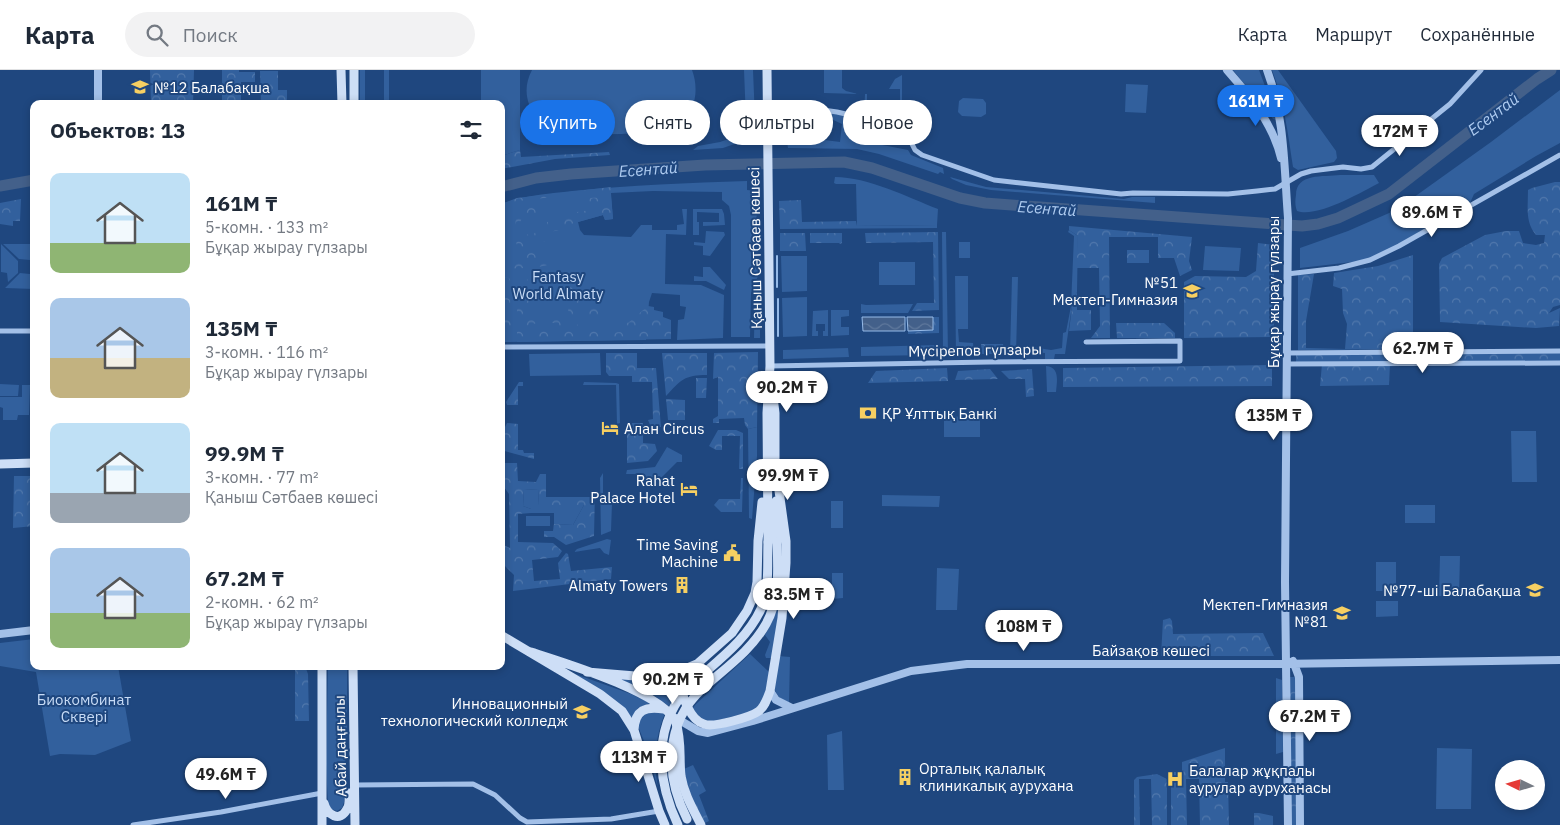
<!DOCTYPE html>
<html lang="ru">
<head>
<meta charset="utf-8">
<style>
	body { margin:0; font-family:"IBM Plex Sans",sans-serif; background:#f2f2f3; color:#1f2937; height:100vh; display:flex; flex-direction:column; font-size:19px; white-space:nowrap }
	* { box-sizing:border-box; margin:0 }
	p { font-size:16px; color:#747a83 }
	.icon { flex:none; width:28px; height:28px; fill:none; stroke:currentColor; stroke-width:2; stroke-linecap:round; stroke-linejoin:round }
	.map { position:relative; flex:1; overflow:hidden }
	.sheet { position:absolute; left:30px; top:30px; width:475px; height:570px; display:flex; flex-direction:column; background:#fff; border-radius:10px; box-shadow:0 2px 8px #0003 }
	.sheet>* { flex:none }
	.top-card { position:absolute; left:520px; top:30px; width:475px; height:45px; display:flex; gap:10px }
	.needle { width:32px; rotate:275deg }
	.tools { position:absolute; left:1495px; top:690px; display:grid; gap:10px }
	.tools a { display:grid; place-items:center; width:50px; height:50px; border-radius:50%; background:#fff; box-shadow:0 2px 8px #0003; font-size:25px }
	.price { position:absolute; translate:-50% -42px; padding:0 11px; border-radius:18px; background:#fff; color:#222; font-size:16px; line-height:32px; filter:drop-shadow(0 1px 2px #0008) }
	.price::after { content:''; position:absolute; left:50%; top:30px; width:15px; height:11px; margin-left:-8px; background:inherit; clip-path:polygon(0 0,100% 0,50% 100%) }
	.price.on { background:#1a73e8; color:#fff }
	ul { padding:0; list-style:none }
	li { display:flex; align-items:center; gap:15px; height:125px; padding:0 20px }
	li span { display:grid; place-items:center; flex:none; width:140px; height:100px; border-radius:10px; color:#555 }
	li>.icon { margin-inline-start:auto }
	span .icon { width:60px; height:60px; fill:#fffc; stroke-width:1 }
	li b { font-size:21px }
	h2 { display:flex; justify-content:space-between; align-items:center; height:60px; padding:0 20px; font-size:21px }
	.chip { padding:0 18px; border-radius:22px; background:#fff; box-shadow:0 2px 8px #0003; font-size:18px; line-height:45px }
	.chip.on { background:#1a73e8; color:#fff }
	header { display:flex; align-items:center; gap:30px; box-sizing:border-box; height:70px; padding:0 25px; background:#fff; border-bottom:1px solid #e0e1e3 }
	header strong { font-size:24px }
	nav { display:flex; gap:28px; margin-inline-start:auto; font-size:18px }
	.search { width:350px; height:45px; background:#f2f2f3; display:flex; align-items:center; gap:12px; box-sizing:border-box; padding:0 18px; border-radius:28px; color:#747a83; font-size:19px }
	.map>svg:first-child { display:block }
</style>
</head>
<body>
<header>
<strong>Карта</strong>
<div class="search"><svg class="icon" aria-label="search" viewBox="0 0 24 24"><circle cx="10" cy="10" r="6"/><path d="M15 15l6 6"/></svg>Поиск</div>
<nav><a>Карта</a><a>Маршрут</a><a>Сохранённые</a></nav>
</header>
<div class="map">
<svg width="1560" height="755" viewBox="0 0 1560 755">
	<defs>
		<pattern id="forest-crowns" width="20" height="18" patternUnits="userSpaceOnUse" patternTransform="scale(1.25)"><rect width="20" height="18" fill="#32609d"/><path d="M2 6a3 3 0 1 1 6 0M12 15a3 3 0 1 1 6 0" fill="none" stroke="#5178ac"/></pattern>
		<pattern id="water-waves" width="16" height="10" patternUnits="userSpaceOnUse" patternTransform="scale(1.25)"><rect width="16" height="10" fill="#43608a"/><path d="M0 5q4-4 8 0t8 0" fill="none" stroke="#5f789c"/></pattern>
	</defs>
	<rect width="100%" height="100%" fill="#1f477f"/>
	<path fill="#32609d" d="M360 0H365V34H360Z
		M384 0H389V34H384Z
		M481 0H520V80L501 86V34H481Z
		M532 0H692C701 23 693 53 668 61 653 66 636 63 621 64 602 64 582 65 563 63 535 56 517 28 532 0Z
		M744 0H753L755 49 753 52 728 60 726 57 746 50Z
		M824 0H842V18L846 21 858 24 824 23Z
		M1233 0H1259L1277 48 1276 50 1273 49Z
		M1272 0H1278L1336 81 1337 88 1334 92 1298 100 1293 97C1288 64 1284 31 1272 0Z
		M902 5V42L888 40V37H900V19H889L895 9Z
		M1126 14 1148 15 1146 43 1125 42Z
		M1560 20V73L1536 86 1474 124 1470 133 1370 190 1300 198V178L1348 161 1396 140 1491 72Z
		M865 24H867V42L902 47V53L864 44Z
		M963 28 983 29 986 33V44L981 47 962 46 958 42 959 31Z
		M777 37H780L781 61 792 63 802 67 840 72 842 54 829 48 817 47 816 50 805 47 806 39 837 44 861 51 872 73 908 80 911 85 943 98 944 104 940 102 938 104 879 84 857 79 788 78 787 72H778Z
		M755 60V67L723 78 693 80 698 76 720 72Z
		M1340 105H1374L1379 113C1360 123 1317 148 1297 141 1295 136 1295 131 1296 125 1296 103 1323 107 1340 105Z
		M835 107C868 107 907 127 938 139L937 155 857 156 856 114H836L834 113Z
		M950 107 986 117 1124 129 1132 127H1155V133L991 120 966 115 952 109Z
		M747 111V120L756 121 758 206 751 223 750 267H731V145L729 136 722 130V122L653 121 611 123 613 149 605 150 603 145 578 152 580 160 584 165 631 167 641 155H652V160H677V155L684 154 682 139H687L686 165 666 164 665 214 701 215 724 225 723 268 677 270 678 250 684 249 686 237 680 236V225L652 223 649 232 646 270 501 272V134C524 125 548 124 572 121 631 115 689 113 747 111Z
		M693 139H722L724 144 725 155 703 156V152H719V143L697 142V152H699V165H693Z
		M1069 160 1078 166 1077 222 1073 229 1065 284H1055L1054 289H1045V283L1025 282 1026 276 1051 280 1062 278 1063 263 1066 262 1071 236 1074 166 1068 162Z
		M706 161 724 162 725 165 710 186 703 185V176L694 175V172L705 173Z
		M942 162H946L948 283H943Z
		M959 172H970V188H959Z
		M1 174 18 191V203L8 212 7 203 1 202Z
		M3 174H34V185L30 190 19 189Z
		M1205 176 1241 178 1239 201 1203 200Z
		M781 186H807V221L782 222Z
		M879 192H915V215H879Z
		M703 197H710L726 215 724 220 706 211H694V206L703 207Z
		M20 203 30 204 34 207V219L5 218Z
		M955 206H968V259H958L959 272 973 273 974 285H956Z
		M1012 207H1018L1016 284H1010Z
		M760 212V268H754L755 223Z
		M807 227V266L783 267 782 228Z
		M861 234 866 235 913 234 908 243H861Z
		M828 240V266H823V261H825V254H816V261H818V266H812L813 241Z
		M831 240H849V246L841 247V257H849V265L831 266Z
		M939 275V285L861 286V277Z
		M848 278 849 287 783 289V280Z
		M600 283 601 305 530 306 529 284Z
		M1046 296C1060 297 1057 311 1056 322H1047Z
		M584 312 616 313 619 314 620 353 617 354 616 315H583Z
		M0 314 19 315 18 326H0Z
		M22 315H30L29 345H18L17 350H3V338L0 337V327H22Z
		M980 346V367H944V347Z
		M757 357V386L752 449 749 448 748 359Z
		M1511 361H1536L1537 412H1512Z
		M667 377 682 385V392H677L660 409H640L639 404H626L627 400 655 397Z
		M603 403V425L609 426V433H612L611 461 601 465 600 408Z
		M538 419 539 435H584L573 455 554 454V443H531V439L523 436 524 420Z
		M882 425 940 426 939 437 882 436Z
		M831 431H843V458H831Z
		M1405 435H1435V453H1405Z
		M526 446H550V456H526Z
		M607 469 611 470 609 485 604 483 600 478 574 482 577 479Z
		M1440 486H1460L1459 526H1439Z
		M1376 492H1396V521H1376Z
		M937 498 959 499 957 540H936Z
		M832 503H843V528L832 529Z
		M780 527V536L772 588H766L765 585 770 572 765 565 773 550Z
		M1376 531H1398V546L1376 547Z
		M34 569V596H118L131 671 95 685 60 684 50 686 36 602 0 596V573Z
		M750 584 769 602 764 629 757 638 749 642 712 652 701 649 692 639 696 634Z
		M778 586 790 587 789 634C766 622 775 607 778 586Z
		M328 596H347V662L345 695 344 732 342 738 337 741 331 739 328 735 326 694Z
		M567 601 631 624 650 633 638 638 632 649Z
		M681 603 677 616V623L669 636 647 621 614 608 651 610 653 615H662V609Z
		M1276 608 1282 610 1283 682 1276 684Z
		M645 641 665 643C655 668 653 692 658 718L644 671 637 654Z
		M842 661 844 720H828L827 665Z
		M1437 678 1472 679 1471 739H1436Z"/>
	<path fill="url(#forest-crowns)" d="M150 0H194L193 34H151Z
		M222 0H239V2H255V12H241V34H222Z
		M260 1H278V20H287V34H261Z
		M520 80 521 87 609 82 610 85 555 89 501 99V86Z
		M1555 112H1560V235L1553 237 1549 243 1560 238 1559 256 1536 258 1440 252 1439 194 1442 188 1485 165 1506 161H1519L1523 173 1536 175 1544 173 1545 165H1536C1525 152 1528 137 1528 120L1532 118Z
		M611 117V123H588L518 131 507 134 501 138V134L517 128Z
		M611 127 613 149 605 150 603 145 578 152 577 142 591 140 589 128Z
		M21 129 20 151H13V156L0 154V133Z
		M801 130 802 152 856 151 857 156 937 155V158L780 159 779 131Z
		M541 132 550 139 551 145 536 148 527 145C514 152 519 166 533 165L539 158 543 160 545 172C539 168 532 171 532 179L537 184 544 183 548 195 534 198V194L537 190 532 186 529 188 526 198 503 199 502 190H517L515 136Z
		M572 146 575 153 561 157 562 160 548 162 547 152 556 150V147Z
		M1069 156 1192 167 1189 191 1192 200 1180 206 1174 188H1158V167H1109L1110 268H1091L1100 256 1099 198H1076L1078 166 1069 160Z
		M938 162 939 240 912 241 917 233H934L933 172 866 173 865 163Z
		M780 163H805L806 181H780Z
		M810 163H842V173L840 174 839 173H810Z
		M1258 173 1274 175V267L1184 268V212L1195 206 1246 207 1256 201Z
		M1127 180H1149V193H1127Z
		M1413 185V279L1298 280V205L1314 204 1306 251V278L1345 279 1347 254 1343 243 1342 219 1333 216 1334 203 1378 196Z
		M501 207 509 208 511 212 510 238 501 243Z
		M517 209H527L533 219 532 226 528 221 522 223 525 239 523 257 517 258Z
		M573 212 578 216 579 233 574 237V243L578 245H582L585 240 584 236 600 238V246L578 250 568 246 569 220Z
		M1077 222V240H1091V260L1069 261 1073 229Z
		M526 224 529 226 537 253 526 256 527 238 524 228Z
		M648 236 654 237V240L663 242V247L671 250V269L517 272V261L540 256 542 251 548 248V265H559V253H550L551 247H559L560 250H568L578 255V264H590V257H598L599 263 624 262V259H613V246L622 247 628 253Z
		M511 242V272H501V247Z
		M933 247H939V263L908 264V261L932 260Z
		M1116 253H1164L1175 263V268H1117Z
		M981 274H1003L1004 284H982Z
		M1560 281V293L1390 294 1389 315 1320 316 1322 294 1296 295V283Z
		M758 282 757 357 748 359 745 355 744 348 719 349V353H713V349L718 346V307L713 309 714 283Z
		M606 283H637V298H656L661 357H651L648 350 653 349 652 312H632V306H609L606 302Z
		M662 283H707V305C684 305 681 310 666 326Z
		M1272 295V316L1063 317V298Z
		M947 298 948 311 868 313 876 301Z
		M990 299 998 309 955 310 958 301Z
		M1032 299 1034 326 1026 327 1025 309H1009L1001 301Z
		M696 308H707L706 328H696Z
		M519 312H523V316H518V335H507L506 332Z
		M666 329 685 330V350H668Z
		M507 353 518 354V380H523L524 383H534V389L501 380V365Z
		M627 353H643V373L655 374 657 381 648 391 627 393Z
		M718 360H736L743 363V399H739L740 366H722V380H716L709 376Z
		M501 393H517L518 411 536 412 540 404H546V427H591V420H595L594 466 566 475 554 467H544V461H553L554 454 573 455 584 435H539L538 419 524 420 523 436 531 439V443L518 444V472L553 473 562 481 558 487 532 490 534 511 560 509 558 493 566 483 568 484 571 501 612 497 611 509 513 521 514 505 501 492V474L510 478 509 424 501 413Z
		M14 406H34V456L13 458Z
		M741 408H743L742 442H721L714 435 719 429H740Z
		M1170 548 1172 551 1173 564 1263 563 1274 586H1161L1163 550Z
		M298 596H305L308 604 309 651H295V599Z
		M1289 607H1296L1297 755H1291Z
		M1225 678V712H1228L1229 755H1200L1199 709H1186L1187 755H1171V702H1182V692Z
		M693 695 706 721 699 725 709 751 703 754 696 740 683 702 684 699Z
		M1157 704 1167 709V755H1152L1151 709H1139L1140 755H1134V710L1137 707Z
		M1254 743H1259L1273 746V755H1254Z"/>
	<path fill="url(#water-waves)" stroke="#96bbe9" d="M862 247H905V261H863Z
		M907 247H933V260L908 261Z"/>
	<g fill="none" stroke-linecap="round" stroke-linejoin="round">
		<path stroke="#96bbe9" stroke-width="2" d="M777 186V217
			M778 229V266"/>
		<path stroke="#43608a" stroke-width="11" d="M0 116 34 110
			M501 117 536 108 571 104 705 95 844 92 872 98 960 128 985 133 1302 156 1318 154 1338 148 1389 124 1537 9 1551 0"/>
		<path stroke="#a3c0e8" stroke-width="5" d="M767 32 837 42 863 48 870 52 885 64 910 70 915 80 922 85 994 110 1121 124 1133 123 1228 124 1257 121 1275 119 1301 104 1311 101 1343 97 1361 99 1372 97 1450 34 1481 0
			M1287 204 1339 198 1370 190 1399 176 1560 85
			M0 261H34
			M501 277 770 276
			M1286 283 1560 281
			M1286 294 1560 293
			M770 296 989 292 1180 291V271L1086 272
			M355 715 473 714 495 725 520 748 527 752 611 749 659 741
			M133 755 221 742 322 723"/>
		<path stroke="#a3c0e8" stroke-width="8" d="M1227 0C1250 26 1273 54 1281 88
			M1267 0C1285 48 1284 97 1288 148L1285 512 1288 755
			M98 34V0
			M0 564 34 560
			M1293 591 1299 607 1300 755
			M770 621 776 630 792 638
			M676 648 698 661 708 663 753 651 911 601 967 594H1276L1560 590"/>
		<path stroke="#cddef6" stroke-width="9" d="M341 0 342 34
			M767 0 770 296 767 343 768 472
			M354 34V0
			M772 319 775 343V396
			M0 394 34 393
			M776 431 777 472
			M501 565 600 624 622 641 634 660 659 741 665 755
			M531 582C562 592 665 623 676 653 682 671 679 688 681 706 684 724 693 739 701 755
			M322 596V755
			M353 596 355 755
			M693 597C679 609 680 623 688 638 691 644 696 652 704 654 713 658 751 647 759 641 765 636 767 629 770 621L782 548 786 493V471L775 392
			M587 602 647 607 678 602 697 594 732 563 747 541 755 523 757 512 758 471 762 432
			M634 660C635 640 645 636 664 639
			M324 733C327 745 340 753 347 739 350 735 349 728 349 723"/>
		<path stroke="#cddef6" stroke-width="9" d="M687 749C665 706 664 654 702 619 724 599 751 581 766 554 780 529 778 499 777 472
			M678 755C656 709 652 652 692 614 717 591 746 571 761 539 770 519 767 494 768 472"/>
	</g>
	<defs>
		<g id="school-bare" transform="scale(1.35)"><path d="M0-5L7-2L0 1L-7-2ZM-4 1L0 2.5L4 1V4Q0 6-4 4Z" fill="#f6cf62" stroke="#1f477f" stroke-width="2.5" paint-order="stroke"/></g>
		<g id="bank-bare" transform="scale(1.35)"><path d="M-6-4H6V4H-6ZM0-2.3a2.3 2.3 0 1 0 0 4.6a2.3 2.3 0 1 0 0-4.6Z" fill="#f6cf62" stroke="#1f477f" stroke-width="2.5" paint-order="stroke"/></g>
		<g id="hotel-bare" transform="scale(1.35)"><path d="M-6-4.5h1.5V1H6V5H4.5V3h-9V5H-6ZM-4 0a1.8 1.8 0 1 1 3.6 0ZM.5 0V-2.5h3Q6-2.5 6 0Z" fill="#f6cf62" stroke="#1f477f" stroke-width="2.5" paint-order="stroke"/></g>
		<g id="civic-bare" transform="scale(1.35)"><path d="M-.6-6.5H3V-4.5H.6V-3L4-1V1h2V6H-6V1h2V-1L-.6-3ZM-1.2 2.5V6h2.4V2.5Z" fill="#f6cf62" stroke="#1f477f" stroke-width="2.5" paint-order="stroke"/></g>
		<g id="building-bare" transform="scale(1.35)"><path d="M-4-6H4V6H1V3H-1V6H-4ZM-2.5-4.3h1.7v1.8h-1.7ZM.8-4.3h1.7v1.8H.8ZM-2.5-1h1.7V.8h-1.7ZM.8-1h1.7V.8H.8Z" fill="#f6cf62" stroke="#1f477f" stroke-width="2.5" paint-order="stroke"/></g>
		<g id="university-bare" transform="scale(1.35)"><path d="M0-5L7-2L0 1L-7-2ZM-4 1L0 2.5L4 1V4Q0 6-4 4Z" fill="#f6cf62" stroke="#1f477f" stroke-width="2.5" paint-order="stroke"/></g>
		<g id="hospital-bare" transform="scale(1.35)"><path d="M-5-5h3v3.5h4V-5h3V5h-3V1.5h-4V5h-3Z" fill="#f6cf62" stroke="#1f477f" stroke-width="2.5" paint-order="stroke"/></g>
	</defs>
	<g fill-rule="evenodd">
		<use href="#school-bare" x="140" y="17"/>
		<use href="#school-bare" x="1192" y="221"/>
		<use href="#bank-bare" x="868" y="343"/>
		<use href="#hotel-bare" x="610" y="358"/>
		<use href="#hotel-bare" x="689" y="419"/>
		<use href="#civic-bare" x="732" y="483"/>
		<use href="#building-bare" x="682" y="515"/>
		<use href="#school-bare" x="1535" y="520"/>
		<use href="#school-bare" x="1342" y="543"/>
		<use href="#university-bare" x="582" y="642"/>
		<use href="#building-bare" x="905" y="707"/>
		<use href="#hospital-bare" x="1175" y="709"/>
	</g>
	<g text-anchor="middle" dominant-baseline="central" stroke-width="4" stroke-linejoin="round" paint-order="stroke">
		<g font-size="15" fill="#fff" stroke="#1f477f" text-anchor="end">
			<text x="154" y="17" text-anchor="start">№12 Балабақша</text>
			<text x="1178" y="212">№51<tspan x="1178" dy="17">Мектеп-Гимназия</tspan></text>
			<text x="882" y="343" text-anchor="start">ҚР Ұлттық Банкі</text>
			<text x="624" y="358" text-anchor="start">Алан Circus</text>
			<text x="675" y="410">Rahat<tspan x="675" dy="17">Palace Hotel</tspan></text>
			<text x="718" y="474">Time Saving<tspan x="718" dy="17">Machine</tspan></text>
			<text x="668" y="515">Almaty Towers</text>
			<text x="1521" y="520">№77-ші Балабақша</text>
			<text x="1328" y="534">Мектеп-Гимназия<tspan x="1328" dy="17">№81</tspan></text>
			<text x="568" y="633">Инновационный<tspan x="568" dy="17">технологический колледж</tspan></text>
			<text x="919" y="698" text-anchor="start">Орталық қалалық<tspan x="919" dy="17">клиникалық аурухана</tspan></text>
			<text x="1189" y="700" text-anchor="start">Балалар жұқпалы<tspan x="1189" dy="17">аурулар ауруханасы</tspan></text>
		</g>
		<g font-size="15" fill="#fff" stroke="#1f477f">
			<text transform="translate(755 178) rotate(-91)">Қаныш Сәтбаев көшесі</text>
			<text transform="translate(1273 222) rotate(-90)">Бұқар жырау гүлзары</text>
			<text transform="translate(975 280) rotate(-1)">Мүсірепов гүлзары</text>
			<text x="1151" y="580">Байзақов көшесі</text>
			<text transform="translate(340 676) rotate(-91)">Абай даңғылы</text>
		</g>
		<g font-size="15" fill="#c7dbf6" stroke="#1f477f">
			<text x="558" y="206">Fantasy<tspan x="558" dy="17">World Almaty</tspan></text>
			<text x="84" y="629">Биокомбинат<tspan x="84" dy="17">Сквері</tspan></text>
		</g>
		<g font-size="16" font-style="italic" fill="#aecbf0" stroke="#1f477f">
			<text transform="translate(1493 44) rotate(-37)">Есентай</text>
			<text transform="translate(648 99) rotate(-4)">Есентай</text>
			<text transform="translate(1047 138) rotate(4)">Есентай</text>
		</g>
	</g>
</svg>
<div class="tools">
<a><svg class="needle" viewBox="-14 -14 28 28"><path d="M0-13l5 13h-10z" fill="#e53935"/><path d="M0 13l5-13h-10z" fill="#747a83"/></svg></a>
</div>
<b class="price on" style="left:1256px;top:57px">161M ₸</b>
<b class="price" style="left:1400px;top:87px">172M ₸</b>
<b class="price" style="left:1432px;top:168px">89.6M ₸</b>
<b class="price" style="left:1423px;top:304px">62.7M ₸</b>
<b class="price" style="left:787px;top:343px">90.2M ₸</b>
<b class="price" style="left:1274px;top:371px">135M ₸</b>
<b class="price" style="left:788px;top:431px">99.9M ₸</b>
<b class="price" style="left:794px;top:550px">83.5M ₸</b>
<b class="price" style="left:1024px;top:582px">108M ₸</b>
<b class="price" style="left:673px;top:635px">90.2M ₸</b>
<b class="price" style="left:1310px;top:672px">67.2M ₸</b>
<b class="price" style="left:639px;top:713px">113M ₸</b>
<b class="price" style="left:226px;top:730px">49.6M ₸</b>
<div class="top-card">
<a class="chip on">Купить</a>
<a class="chip">Снять</a>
<a class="chip">Фильтры</a>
<a class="chip">Новое</a>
</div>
<section class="sheet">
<h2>Объектов: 13<svg class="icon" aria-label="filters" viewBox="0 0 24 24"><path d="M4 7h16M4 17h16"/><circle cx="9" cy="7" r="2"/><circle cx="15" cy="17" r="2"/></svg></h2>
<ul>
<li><span style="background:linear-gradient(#bfe0f5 70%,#8fb573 0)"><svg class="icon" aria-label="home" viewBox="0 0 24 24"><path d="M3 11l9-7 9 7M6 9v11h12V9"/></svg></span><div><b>161M ₸</b><p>5-комн. · 133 m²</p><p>Бұқар жырау гүлзары</p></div></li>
<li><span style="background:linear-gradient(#a9c7e8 60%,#c2b280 0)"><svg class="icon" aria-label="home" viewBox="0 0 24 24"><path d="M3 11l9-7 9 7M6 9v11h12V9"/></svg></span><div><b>135M ₸</b><p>3-комн. · 116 m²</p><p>Бұқар жырау гүлзары</p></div></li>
<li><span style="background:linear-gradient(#bfe0f5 70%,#9aa5b1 0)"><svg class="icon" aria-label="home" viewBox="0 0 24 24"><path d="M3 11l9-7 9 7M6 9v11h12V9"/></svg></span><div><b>99.9M ₸</b><p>3-комн. · 77 m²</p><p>Қаныш Сәтбаев көшесі</p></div></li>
<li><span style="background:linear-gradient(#a9c7e8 65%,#8fb573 0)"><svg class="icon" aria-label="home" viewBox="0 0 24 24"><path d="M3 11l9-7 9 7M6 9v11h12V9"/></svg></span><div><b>67.2M ₸</b><p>2-комн. · 62 m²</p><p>Бұқар жырау гүлзары</p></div></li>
</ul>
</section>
</div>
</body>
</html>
